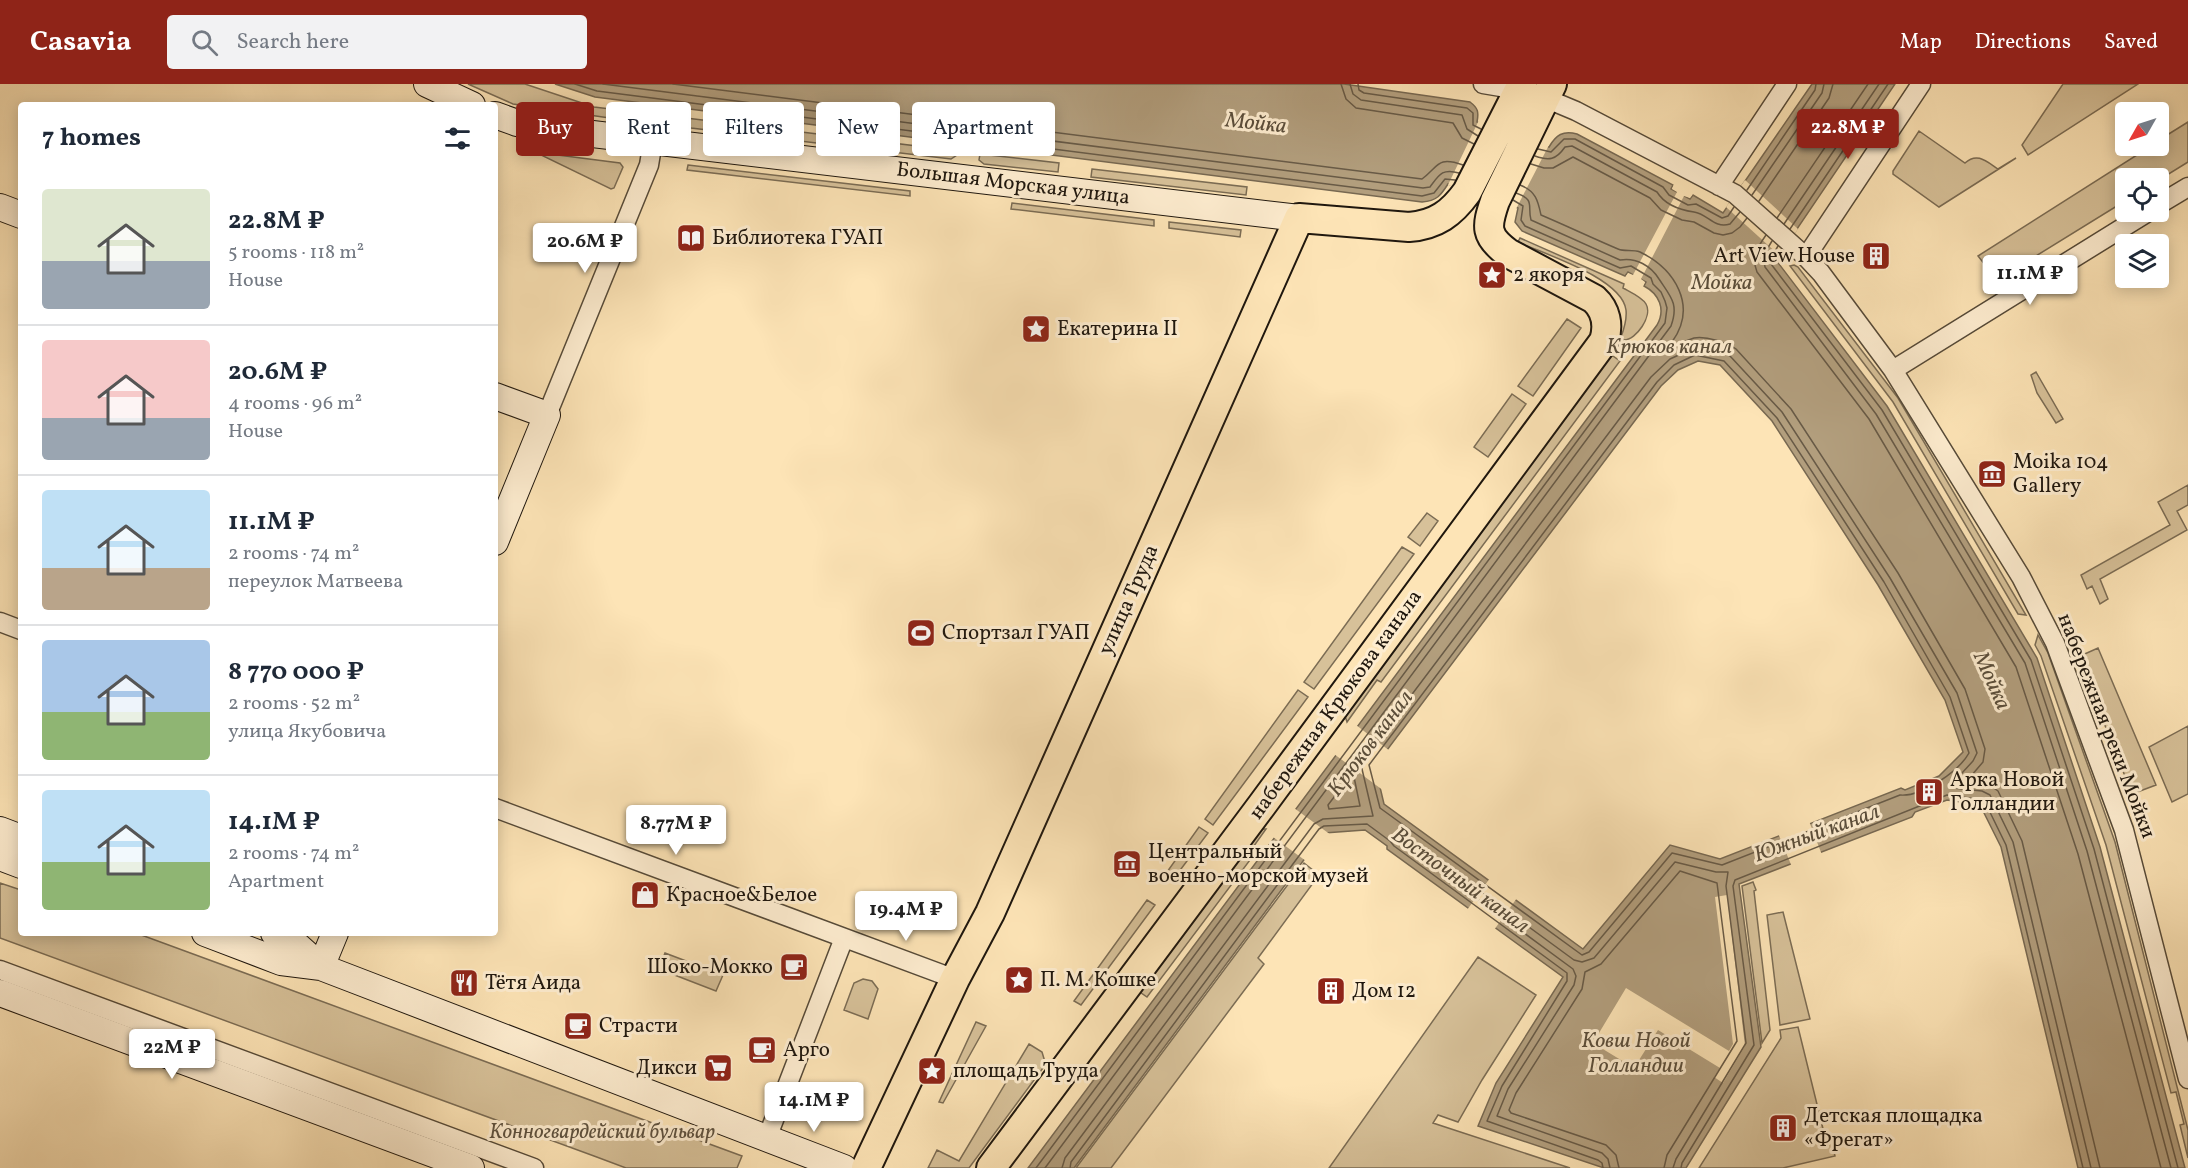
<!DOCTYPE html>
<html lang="en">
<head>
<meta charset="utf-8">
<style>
	body { margin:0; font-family:Vollkorn,serif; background:#f2f2f3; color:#1f2937; height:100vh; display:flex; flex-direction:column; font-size:22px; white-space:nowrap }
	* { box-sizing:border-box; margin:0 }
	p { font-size:20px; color:#747a83 }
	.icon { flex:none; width:33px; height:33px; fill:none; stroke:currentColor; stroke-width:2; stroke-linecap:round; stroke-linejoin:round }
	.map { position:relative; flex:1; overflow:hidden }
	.panel { position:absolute; left:18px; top:18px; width:480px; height:834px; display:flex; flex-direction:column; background:#fff; border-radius:6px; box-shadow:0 3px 15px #0003 }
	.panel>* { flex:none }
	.banner { position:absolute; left:516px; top:18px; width:570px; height:54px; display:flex; gap:12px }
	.needle { width:39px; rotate:231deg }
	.tools { position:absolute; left:2115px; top:18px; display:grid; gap:12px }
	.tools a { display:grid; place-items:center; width:54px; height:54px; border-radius:6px; background:#fff; box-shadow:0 3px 15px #0003; font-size:30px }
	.price { position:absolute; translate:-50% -51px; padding:0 14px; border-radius:6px; background:#fff; color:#222; font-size:20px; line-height:39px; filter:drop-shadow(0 2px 3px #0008) }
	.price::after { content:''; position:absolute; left:50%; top:36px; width:18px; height:14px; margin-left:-9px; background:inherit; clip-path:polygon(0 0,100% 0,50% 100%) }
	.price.on { background:#8f2418; color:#fff }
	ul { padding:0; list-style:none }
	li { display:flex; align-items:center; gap:18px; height:150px; padding:0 24px }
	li+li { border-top:2px solid #e0e1e3 }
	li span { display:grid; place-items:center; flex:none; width:168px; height:120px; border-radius:6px; color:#555 }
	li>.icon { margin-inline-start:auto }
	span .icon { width:72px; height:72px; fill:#fffc; stroke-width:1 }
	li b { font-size:26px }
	h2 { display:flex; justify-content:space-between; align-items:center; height:72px; padding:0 24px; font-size:26px }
	.pill { padding:0 21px; border-radius:6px; background:#fff; box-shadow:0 3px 15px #0003; font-size:21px; line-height:54px }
	.pill.on { background:#8f2418; color:#fff }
	header { display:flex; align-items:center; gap:36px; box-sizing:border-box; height:84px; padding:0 30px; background:#8f2418; color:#fff }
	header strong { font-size:28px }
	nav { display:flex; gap:33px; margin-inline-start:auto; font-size:21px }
	.search { width:420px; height:54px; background:#f2f2f3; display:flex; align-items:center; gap:15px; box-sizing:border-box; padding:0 21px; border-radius:6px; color:#747a83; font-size:22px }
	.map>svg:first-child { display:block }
</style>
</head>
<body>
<header>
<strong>Casavia</strong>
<div class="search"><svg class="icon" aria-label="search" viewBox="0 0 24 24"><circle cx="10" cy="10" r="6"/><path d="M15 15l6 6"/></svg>Search here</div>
<nav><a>Map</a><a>Directions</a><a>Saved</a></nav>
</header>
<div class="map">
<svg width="2188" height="1084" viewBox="0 0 2188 1084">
	<rect width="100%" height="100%" fill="#fde4b6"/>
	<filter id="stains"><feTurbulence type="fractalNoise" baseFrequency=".00333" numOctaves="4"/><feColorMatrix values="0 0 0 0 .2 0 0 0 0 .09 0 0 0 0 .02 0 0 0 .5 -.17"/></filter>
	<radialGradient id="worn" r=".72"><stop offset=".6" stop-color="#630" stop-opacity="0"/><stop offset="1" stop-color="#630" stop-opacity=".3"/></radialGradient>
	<path fill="#d7c199" stroke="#7b6c54" stroke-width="1.5" d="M468 0H525L594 23 659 31 657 37 651 40 513 20Z
		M2063 0H2138L2028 71 2022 61Z
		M686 34 958 67 957 71 951 75 691 44 686 41Z
		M2188 38V78L2159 96 2158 94H2126L2125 117 1997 196 1978 172 2151 62H2158L2159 56Z
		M1919 47 1965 79C1977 68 1986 77 1998 85L2016 74 1939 123 1893 90V87Z
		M542 69 620 79 623 83 614 104 611 105 541 71Z
		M980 70 1059 79 1058 88 984 80 979 76Z
		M688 81 910 107V112L687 86Z
		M1092 85 1247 103 1246 111 1091 93Z
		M1012 119 1154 136V142L1011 125Z
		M1169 138 1241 146 1240 153 1169 144Z
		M1520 154 1624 200 1623 204C1630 208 1642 213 1646 220 1653 232 1636 256 1624 256L1621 253C1624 245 1627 235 1626 226 1622 194 1544 170 1518 158Z
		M1794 181 1798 183 1898 314 2026 531 2018 530 1893 318 1790 182Z
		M1567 235 1581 244 1533 312 1518 302Z
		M1610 270 1620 277 1381 598 1377 596 1347 638 1345 632Z
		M2036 288 2063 335 2056 339 2037 309 2031 291Z
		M1512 310 1526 320 1488 373 1474 363Z
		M2188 401V421L2177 427 2187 446 2100 495 2108 515 2100 520 2092 502 2087 505 2081 491 2170 441 2158 418Z
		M1427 429 1438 437 1420 462 1408 453Z
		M1402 463 1414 470 1314 605 1304 598Z
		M2038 551 2048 569 2115 758 2188 1046V1074L2180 1041 2184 1040 2176 1008 2171 1009 2106 761 2041 572 2035 561Z
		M2098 564 2156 701 2132 710 2078 573Z
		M1298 606 1308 613 1213 741 1205 735Z
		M2188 642V710L2172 718 2149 663Z
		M1199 743 1208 749 1175 793 1167 788Z
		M1261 745H1266L1246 773 1250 776 1147 913 1137 906Z
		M1304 779 1319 791 1258 874 1264 880 1111 1084H1076Z
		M1753 798 1756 806 1754 807 1770 946 1762 959 1742 802Z
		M0 799 21 806V849H136L742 1072 737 1084H626L594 1072 0 854Z
		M1147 816 1155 821 1081 921 1074 917Z
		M1783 828 1810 935 1780 941 1767 831Z
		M665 869 723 891 716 907 659 885Z
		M1478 873 1536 911 1482 996 1458 1038 1438 1031 1433 1039 1570 1084H1329Z
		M863 895 872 897 878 905 868 935 844 926 854 899Z
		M976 938 986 942 943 1019 939 1018Z
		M1798 943 1826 1057 1831 1056 1835 1072 1783 1084H1699L1781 954 1780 946Z
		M1029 960 1042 968 1045 978 1043 984 969 1084H928L937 1066 959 1077Z"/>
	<path fill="#b29e7d" stroke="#776851" stroke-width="1.5" fill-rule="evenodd" d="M555 0H1344L1470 18C1478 24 1479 28 1477 38L1549 63C1556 51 1563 46 1577 50L1673 101 1671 105 1690 115 1693 111 1723 129 1812 0H1895L1776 176 1887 322 2037 574 2100 763 2185 1084H2078L2001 763 1980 721 1947 716 1915 728 1912 733 1739 800 1761 963 1686 1084H1604L1478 1042 1496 999 1563 893 1387 765V762L1365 746 1324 749 1074 1084H1028L1657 241C1666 225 1659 210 1644 202L1646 198 1628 188 1625 192 1522 147 1515 138 1518 124 1448 100C1441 111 1437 117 1422 118L595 13ZM1698 277 1720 281 1772 337 1878 501 1945 616 1963 668 1939 692 1905 706 1901 704 1720 775 1670 761 1583 865 1384 720 1375 682 1661 302 1678 286Z"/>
	<path fill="#fde4b6" d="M1479 36 1549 61 1516 125 1448 101Z
		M1745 96 1798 145 1780 172 1726 123Z
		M1674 100 1676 101 1675 104 1689 112 1693 110 1690 114 1684 112 1641 195 1645 198 1642 204 1643 199 1629 191 1625 194 1628 189 1633 191 1677 108 1672 105Z
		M1356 641 1390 667 1378 683 1384 707 1334 670Z
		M1294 724 1331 751H1326L1306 777 1273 753Z
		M1809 737 1822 771 1792 783 1778 749Z
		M1490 794 1517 814 1494 846 1467 826Z
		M1727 811 1745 962 1723 999 1714 993 1720 984 1658 946 1634 984 1593 959 1626 904 1729 967 1733 960 1715 813Z"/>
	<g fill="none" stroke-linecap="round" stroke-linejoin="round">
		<path stroke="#685a46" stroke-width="1.5" d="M575 0 597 7 1422 112 1434 109 1445 95 1455 96
			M603 0 1423 104 1430 103C1439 91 1442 84 1459 89
			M673 0 1422 95C1439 82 1437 72 1463 81
			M1341 0 1346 15 1356 24 1453 39 1462 54 1474 60
			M1350 0 1353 10 1361 16 1462 31 1467 45 1478 52
			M1358 0 1359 6 1364 9 1467 24 1473 29V41L1481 45
			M1538 65 1551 68 1564 55H1575L1663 103 1669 111 1688 121 1696 120 1722 134 1728 132 1734 123
			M1535 72C1549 77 1556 76 1565 63L1572 62 1657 108C1665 121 1680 126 1694 128 1708 130 1714 145 1730 140L1740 128
			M1531 80 1544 84H1553L1573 73 1650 114 1661 126 1682 136 1694 138 1714 149 1723 151 1732 149 1740 143 1747 134
			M1520 101C1536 107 1538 117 1541 131 1567 142 1592 154 1618 165 1625 168 1632 165 1640 168 1675 185 1698 222 1672 258V261L1676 262C1681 259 1687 256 1694 254 1706 252 1727 258 1736 265L1791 325 1898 489 1965 605 1985 665 1983 678 1971 692 1970 695 1988 700 1998 707 2022 757 2100 1084
			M1747 106 1815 6 1816 0
			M1752 111 1822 9 1824 0
			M1759 117 1829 14 1833 0
			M1777 134 1868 0
			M1784 140 1879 0
			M1790 145 1888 0
			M1766 151C1757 164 1751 173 1757 188L1869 335 2016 583 2078 770 2161 1084
			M1772 157 1763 172 1765 183 1876 330 2025 579 2087 767 2171 1084
			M1778 162 1771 174V180L1882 326 2031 576 2094 765 2178 1084
			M1695 271 1724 277 1777 334 1884 498 1950 613 1969 669C1959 687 1922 713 1900 711L1722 781 1672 769 1589 868 1582 871 1380 724 1369 681 1657 298 1674 281Z
			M1351 691 1354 693 1360 722 1329 725 1328 721Z
			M1036 1084 1665 239 1667 224 1665 217 1661 208 1653 200 1651 194 1631 182 1620 184 1525 142 1521 136 1523 122 1513 116
			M1045 1084 1671 242C1679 220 1671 213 1659 195 1651 182 1636 173 1620 176L1531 136C1527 122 1536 116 1516 109
			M1062 1084 1065 1074 1314 740 1323 735 1373 732 1362 685 1364 674 1651 293 1670 275 1694 264 1723 268 1730 272 1782 328 1890 494 1957 609 1977 669 1973 677 1951 701 1953 704 1982 707 1990 711 2013 758 2091 1084
			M1070 1084 1071 1078 1319 745 1324 742 1367 740 1390 757 1394 762 1567 889V897L1502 1002 1487 1037 1598 1076 1602 1079 1603 1084
			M1610 1084 1608 1075 1602 1069 1497 1032 1508 1005 1574 901 1576 892 1573 885 1400 758 1398 753 1399 750H1402L1574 876 1582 878 1594 874 1675 778 1716 788H1728L1726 802 1746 959 1676 1075 1673 1084
			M1619 1084 1616 1071 1606 1061 1511 1029 1509 1026 1516 1009 1582 905 1585 888 1601 880 1680 787 1717 799 1737 957 1667 1071 1664 1084
			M1681 1084 1682 1079 1754 961 1733 802 1735 796 1947 711 1984 716 2006 761 2083 1084"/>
		<g stroke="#564a38" stroke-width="21">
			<path id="street" d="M1483 0 1519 6 1545 14 1576 27 1735 110 1806 173 1821 189 1893 286 2021 493 2055 559 2124 746 2188 995
				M1719 102 1787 0
				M2158 121 2188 103
				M1806 173 1921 0
				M1893 286 2148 128
				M547 331 649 81 653 57
				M0 538 21 546
				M495 724 955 895
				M0 886 534 1084
				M767 1054 844 854"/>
		</g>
		<g stroke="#1f170e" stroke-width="28">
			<path id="secondary" d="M427 0 472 21
				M495 31 517 39 542 44 1299 134
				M0 123 21 131
				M495 312 547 331 495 458
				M0 746 21 754
				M0 773 21 781
				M205 849 281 878 321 883 844 1084
				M274 849 291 856 321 883
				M321 883 335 849
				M0 909 471 1084"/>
		</g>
		<g stroke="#1f170e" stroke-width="32">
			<path id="primary" d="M866 1084 955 895 990 829 1299 134 1409 143C1436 141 1452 129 1467 108L1522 0
				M991 1084 1262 721 1604 257C1609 241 1606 226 1594 215L1508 169C1485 152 1486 143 1495 117L1552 0"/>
		</g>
		<use href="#street" stroke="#feedd0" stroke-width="18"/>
		<use href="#secondary" stroke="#feedd0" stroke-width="26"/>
		<use href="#primary" stroke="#fde4b6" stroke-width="28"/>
	</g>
	<defs>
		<g id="library-square" transform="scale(1.5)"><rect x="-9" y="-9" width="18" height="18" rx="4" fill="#8f2418" stroke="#feedd0"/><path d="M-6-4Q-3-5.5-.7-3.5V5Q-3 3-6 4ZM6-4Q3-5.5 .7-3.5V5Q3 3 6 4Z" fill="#fff"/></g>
		<g id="building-square" transform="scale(1.5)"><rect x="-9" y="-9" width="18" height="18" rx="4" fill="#8f2418" stroke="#feedd0"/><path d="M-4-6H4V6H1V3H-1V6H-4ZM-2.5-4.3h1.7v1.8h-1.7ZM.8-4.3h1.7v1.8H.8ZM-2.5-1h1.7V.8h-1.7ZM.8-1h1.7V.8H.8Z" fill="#fff"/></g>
		<g id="sight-square" transform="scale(1.5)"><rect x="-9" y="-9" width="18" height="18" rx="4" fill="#8f2418" stroke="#feedd0"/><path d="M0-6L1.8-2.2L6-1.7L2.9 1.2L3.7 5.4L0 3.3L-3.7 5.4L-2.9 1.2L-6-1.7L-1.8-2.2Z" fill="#fff"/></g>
		<g id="museum-square" transform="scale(1.5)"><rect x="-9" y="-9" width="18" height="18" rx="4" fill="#8f2418" stroke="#feedd0"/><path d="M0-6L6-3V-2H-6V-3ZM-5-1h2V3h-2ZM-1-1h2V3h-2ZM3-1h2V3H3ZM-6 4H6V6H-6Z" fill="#fff"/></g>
		<g id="stadium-square" transform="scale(1.5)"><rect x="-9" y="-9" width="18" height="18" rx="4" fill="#8f2418" stroke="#feedd0"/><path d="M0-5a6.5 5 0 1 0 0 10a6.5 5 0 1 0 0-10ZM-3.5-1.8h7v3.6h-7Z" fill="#fff"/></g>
		<g id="shop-square" transform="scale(1.5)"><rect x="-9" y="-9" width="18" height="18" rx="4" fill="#8f2418" stroke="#feedd0"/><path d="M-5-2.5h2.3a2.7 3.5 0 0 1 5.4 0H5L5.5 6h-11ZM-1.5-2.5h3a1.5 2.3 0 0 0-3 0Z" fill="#fff"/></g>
		<g id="cafe-square" transform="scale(1.5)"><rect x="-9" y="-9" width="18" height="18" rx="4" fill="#8f2418" stroke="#feedd0"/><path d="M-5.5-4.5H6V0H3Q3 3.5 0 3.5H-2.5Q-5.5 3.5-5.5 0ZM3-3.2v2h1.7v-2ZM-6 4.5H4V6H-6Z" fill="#fff"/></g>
		<g id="restaurant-square" transform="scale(1.5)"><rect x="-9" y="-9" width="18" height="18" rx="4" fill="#8f2418" stroke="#feedd0"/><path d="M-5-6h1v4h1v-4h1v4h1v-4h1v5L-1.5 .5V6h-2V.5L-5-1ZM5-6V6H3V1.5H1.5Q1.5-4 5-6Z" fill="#fff"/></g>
		<g id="supermarket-square" transform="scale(1.5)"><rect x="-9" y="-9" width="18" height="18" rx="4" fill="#8f2418" stroke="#feedd0"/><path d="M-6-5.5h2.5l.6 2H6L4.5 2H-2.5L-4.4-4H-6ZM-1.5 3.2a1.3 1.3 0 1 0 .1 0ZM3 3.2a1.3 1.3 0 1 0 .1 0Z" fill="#fff"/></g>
	</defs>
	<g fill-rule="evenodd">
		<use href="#library-square" x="691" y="154"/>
		<use href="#building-square" x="1876" y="172"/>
		<use href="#sight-square" x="1492" y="191"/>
		<use href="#sight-square" x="1036" y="245"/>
		<use href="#museum-square" x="1992" y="390"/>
		<use href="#stadium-square" x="921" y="549"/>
		<use href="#building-square" x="1929" y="708"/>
		<use href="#museum-square" x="1127" y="780"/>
		<use href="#shop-square" x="645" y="811"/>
		<use href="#cafe-square" x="794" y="883"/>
		<use href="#sight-square" x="1019" y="896"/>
		<use href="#restaurant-square" x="464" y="899"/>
		<use href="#building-square" x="1331" y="907"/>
		<use href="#cafe-square" x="578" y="942"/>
		<use href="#cafe-square" x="762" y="966"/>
		<use href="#supermarket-square" x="718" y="984"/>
		<use href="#sight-square" x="932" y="987"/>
		<use href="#building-square" x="1783" y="1044"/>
	</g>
	<g text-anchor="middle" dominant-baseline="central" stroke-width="6" stroke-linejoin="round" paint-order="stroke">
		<g font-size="21" fill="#1f170e" stroke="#feedd0">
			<text transform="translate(1013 100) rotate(7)">Большая Морская улица</text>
			<text transform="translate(1129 516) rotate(-66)">улица Труда</text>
			<text transform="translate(1336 621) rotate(-54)">набережная Крюкова канала</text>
			<text transform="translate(2106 642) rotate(69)">набережная реки Мойки</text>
		</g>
		<g font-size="21" fill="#1f170e" stroke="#feedd0" text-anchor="start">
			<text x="712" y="154">Библиотека ГУАП</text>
			<text x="1855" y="172" text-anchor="end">Art View House</text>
			<text x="1513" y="191">2 якоря</text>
			<text x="1057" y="245">Екатерина II</text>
			<text x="2013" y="378">Moika 104<tspan x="2013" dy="24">Gallery</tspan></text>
			<text x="942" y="549">Спортзал ГУАП</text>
			<text x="1950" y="696">Арка Новой<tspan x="1950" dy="24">Голландии</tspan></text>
			<text x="1148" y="768">Центральный<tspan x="1148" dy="24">военно-морской музей</tspan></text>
			<text x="666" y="811">Красное&amp;Белое</text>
			<text x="773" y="883" text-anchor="end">Шоко-Мокко</text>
			<text x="1040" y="896">П. М. Кошке</text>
			<text x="485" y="899">Тётя Аида</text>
			<text x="1352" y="907">Дом 12</text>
			<text x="599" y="942">Страсти</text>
			<text x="783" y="966">Арго</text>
			<text x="697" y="984" text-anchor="end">Дикси</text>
			<text x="953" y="987">площадь Труда</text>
			<text x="1804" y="1032">Детская площадка<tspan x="1804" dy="24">«Фрегат»</tspan></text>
		</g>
		<g font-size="21" font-style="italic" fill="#5f523f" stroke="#feedd0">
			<text x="602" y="1048">Конногвардейский бульвар</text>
		</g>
		<g font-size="22" font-style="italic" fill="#5a4d3a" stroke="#feedd0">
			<text transform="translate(1256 40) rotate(6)">Мойка</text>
			<text x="1722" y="199">Мойка</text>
			<text x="1669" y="263">Крюков канал</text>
			<text transform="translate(1991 597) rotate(66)">Мойка</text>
			<text transform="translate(1371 660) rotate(-53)">Крюков канал</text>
			<text transform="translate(1817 750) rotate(-20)">Южный канал</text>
			<text transform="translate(1460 797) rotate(36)">Восточный канал</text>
			<text x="1636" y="957">Ковш Новой<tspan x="1636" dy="25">Голландии</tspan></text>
		</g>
	</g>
	<rect width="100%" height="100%" filter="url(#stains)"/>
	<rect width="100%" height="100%" fill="url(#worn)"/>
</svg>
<div class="tools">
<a><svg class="needle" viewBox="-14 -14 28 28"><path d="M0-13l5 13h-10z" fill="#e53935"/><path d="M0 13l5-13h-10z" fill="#747a83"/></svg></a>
<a><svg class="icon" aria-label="locate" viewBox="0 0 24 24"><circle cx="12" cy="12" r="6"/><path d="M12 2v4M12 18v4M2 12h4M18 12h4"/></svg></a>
<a><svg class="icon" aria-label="layers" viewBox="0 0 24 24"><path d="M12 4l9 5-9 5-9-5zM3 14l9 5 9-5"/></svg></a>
</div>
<b class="price on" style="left:1848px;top:76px">22.8M ₽</b>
<b class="price" style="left:585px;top:190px">20.6M ₽</b>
<b class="price" style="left:2030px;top:222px">11.1M ₽</b>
<b class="price" style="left:676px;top:772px">8.77M ₽</b>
<b class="price" style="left:906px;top:858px">19.4M ₽</b>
<b class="price" style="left:172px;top:996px">22M ₽</b>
<b class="price" style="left:814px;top:1049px">14.1M ₽</b>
<div class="banner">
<a class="pill on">Buy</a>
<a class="pill">Rent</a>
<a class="pill">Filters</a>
<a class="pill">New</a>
<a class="pill">Apartment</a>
</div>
<section class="panel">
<h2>7 homes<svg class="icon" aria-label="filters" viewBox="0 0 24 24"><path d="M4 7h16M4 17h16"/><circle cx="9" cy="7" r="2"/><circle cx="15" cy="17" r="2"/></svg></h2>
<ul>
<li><span style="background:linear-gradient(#dfe7d0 60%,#9aa5b1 0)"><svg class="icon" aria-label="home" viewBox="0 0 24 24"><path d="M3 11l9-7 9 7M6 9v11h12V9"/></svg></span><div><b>22.8M ₽</b><p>5 rooms · 118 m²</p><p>House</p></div></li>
<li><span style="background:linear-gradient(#f6c9c9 65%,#9aa5b1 0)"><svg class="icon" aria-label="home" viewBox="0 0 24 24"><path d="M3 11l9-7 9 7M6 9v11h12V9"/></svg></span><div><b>20.6M ₽</b><p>4 rooms · 96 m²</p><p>House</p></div></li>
<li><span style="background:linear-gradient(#bfe0f5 65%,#b9a48a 0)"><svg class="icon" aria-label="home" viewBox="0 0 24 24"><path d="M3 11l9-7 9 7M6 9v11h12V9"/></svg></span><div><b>11.1M ₽</b><p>2 rooms · 74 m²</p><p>переулок Матвеева</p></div></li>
<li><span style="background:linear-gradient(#a9c7e8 60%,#8fb573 0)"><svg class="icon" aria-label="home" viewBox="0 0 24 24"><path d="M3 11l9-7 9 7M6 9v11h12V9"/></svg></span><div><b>8 770 000 ₽</b><p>2 rooms · 52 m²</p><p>улица Якубовича</p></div></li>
<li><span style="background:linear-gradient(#bfe0f5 60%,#8fb573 0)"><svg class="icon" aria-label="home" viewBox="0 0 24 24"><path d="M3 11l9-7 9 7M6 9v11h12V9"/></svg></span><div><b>14.1M ₽</b><p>2 rooms · 74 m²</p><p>Apartment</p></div></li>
</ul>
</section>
</div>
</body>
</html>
